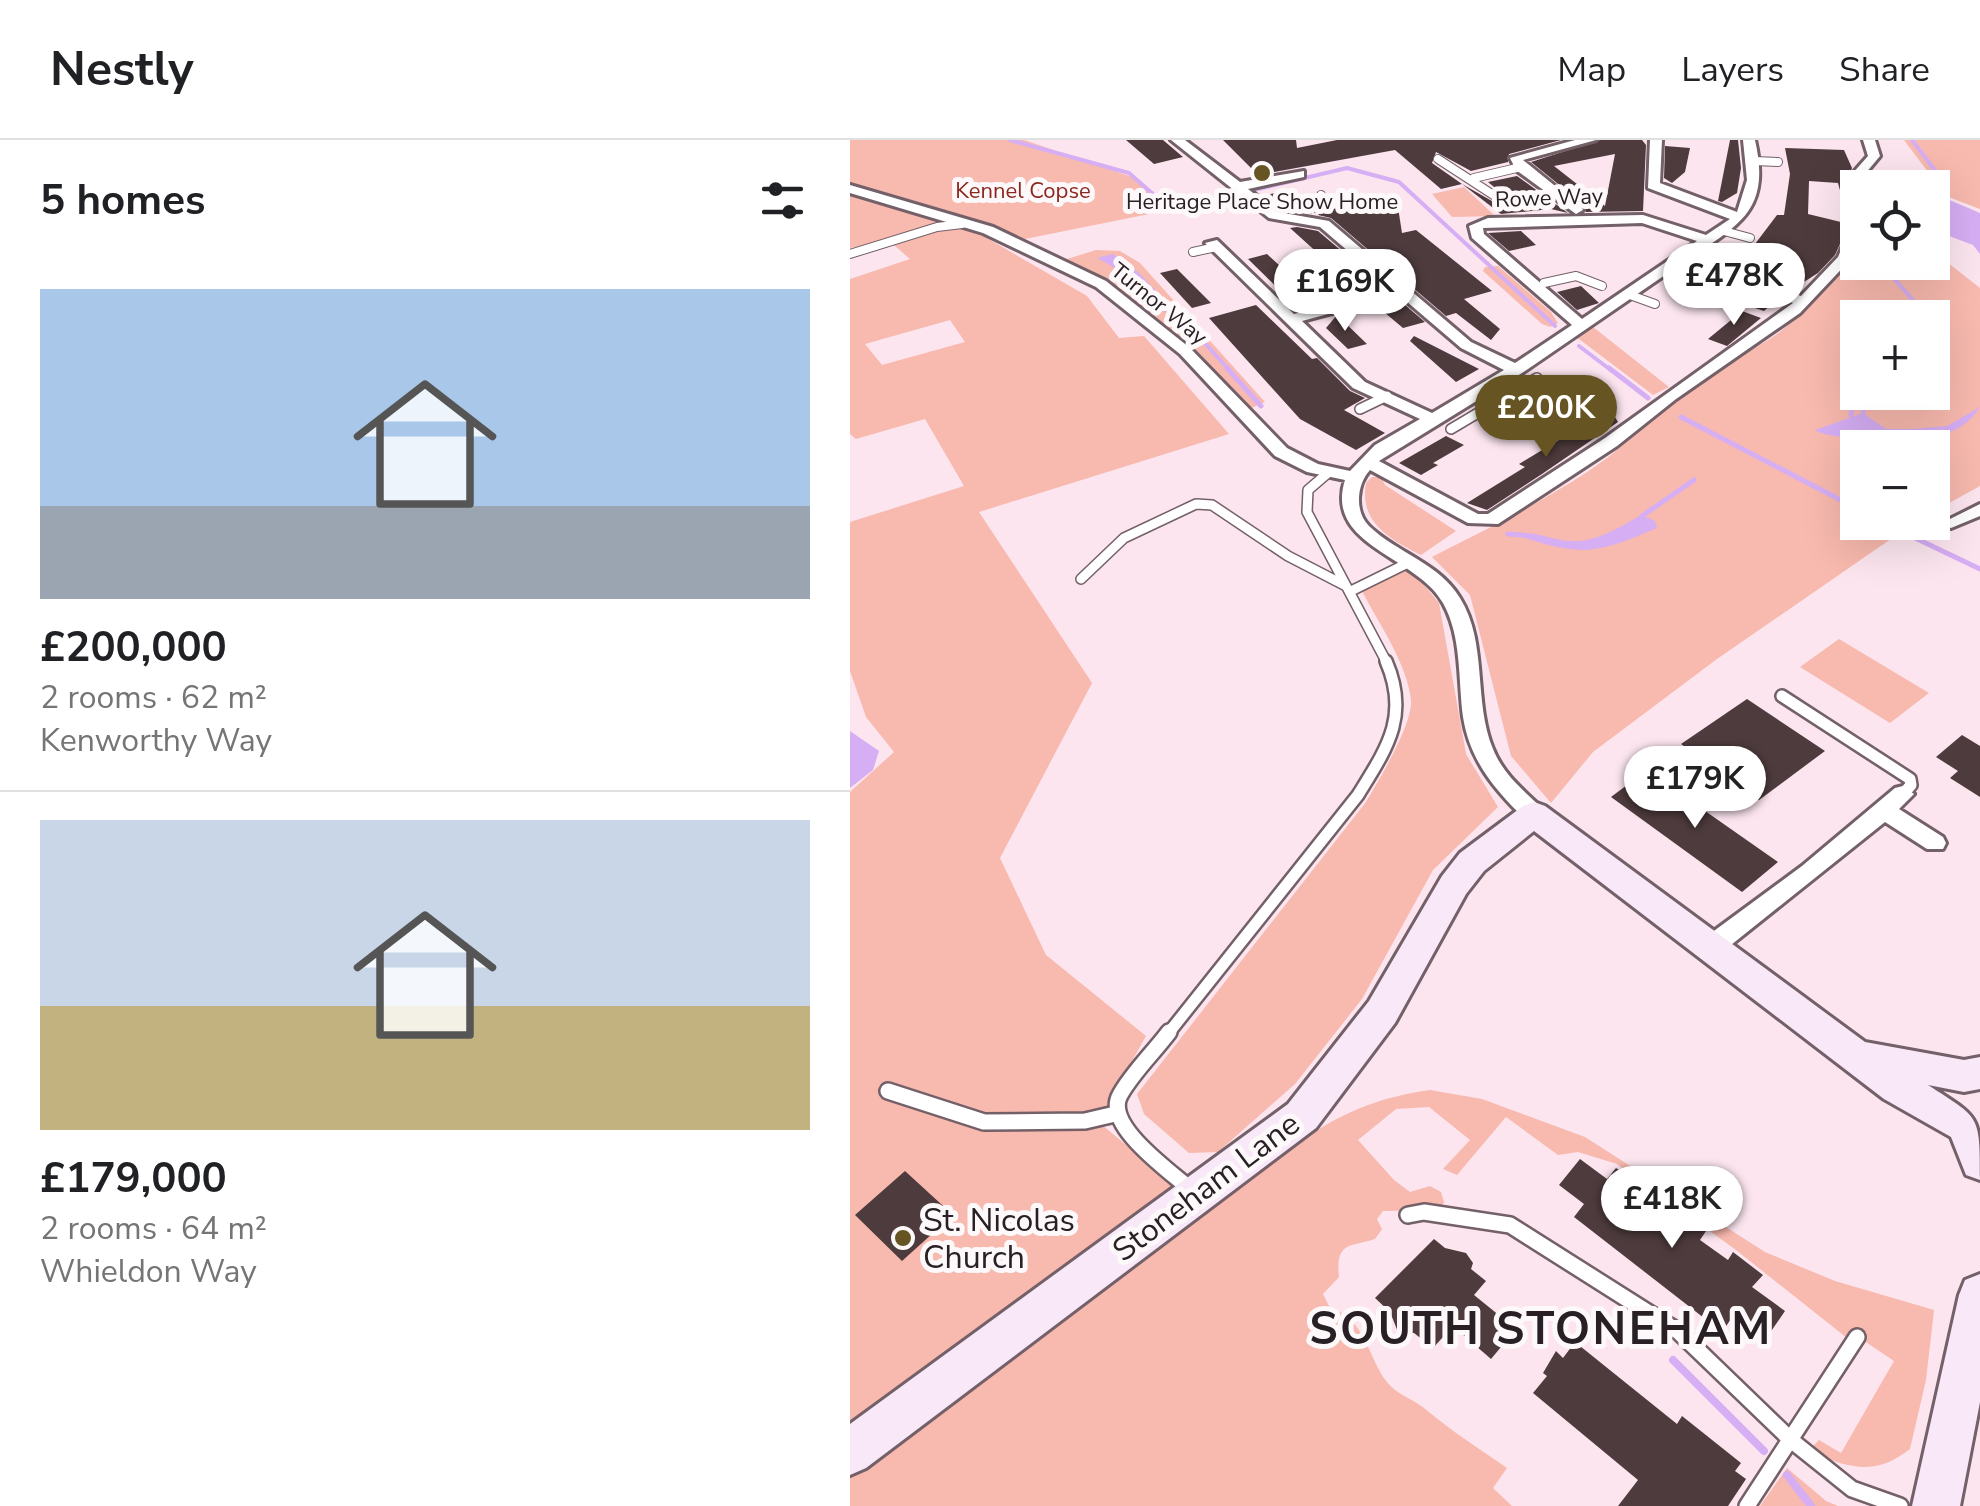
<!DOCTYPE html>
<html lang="en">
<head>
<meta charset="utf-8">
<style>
	body { margin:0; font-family:"Nunito Sans",sans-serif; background:#f6f6f6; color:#202124; height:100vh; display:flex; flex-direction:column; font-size:38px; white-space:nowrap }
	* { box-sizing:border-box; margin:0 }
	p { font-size:32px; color:#757577 }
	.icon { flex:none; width:55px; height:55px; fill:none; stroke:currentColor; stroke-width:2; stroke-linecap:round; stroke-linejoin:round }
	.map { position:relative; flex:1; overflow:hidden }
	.side { display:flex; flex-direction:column; background:#fff; width:850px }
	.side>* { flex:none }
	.controls { position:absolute; left:990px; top:30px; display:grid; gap:20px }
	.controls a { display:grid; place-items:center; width:110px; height:110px; border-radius:0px; background:#fff; box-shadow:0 10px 40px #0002; font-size:50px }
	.price { position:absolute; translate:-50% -85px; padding:0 22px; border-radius:35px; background:#fff; color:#222; font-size:32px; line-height:65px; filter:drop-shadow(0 2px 5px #0008) }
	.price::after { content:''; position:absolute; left:50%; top:60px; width:30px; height:22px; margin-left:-15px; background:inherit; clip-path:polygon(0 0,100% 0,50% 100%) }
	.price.current { background:#665523; color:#fff }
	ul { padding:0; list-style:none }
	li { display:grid; align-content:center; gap:20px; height:530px; padding:0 40px }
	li+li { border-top:2px solid #e0e0e0 }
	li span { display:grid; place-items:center; height:310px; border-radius:0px; color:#555 }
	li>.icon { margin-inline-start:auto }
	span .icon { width:180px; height:180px; fill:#fffc; stroke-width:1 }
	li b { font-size:42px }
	h2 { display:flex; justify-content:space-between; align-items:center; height:120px; padding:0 40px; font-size:42px }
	header { display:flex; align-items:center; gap:60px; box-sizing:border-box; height:140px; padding:0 50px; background:#fff; border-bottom:2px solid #e0e0e0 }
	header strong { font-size:48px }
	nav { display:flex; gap:55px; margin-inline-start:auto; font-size:35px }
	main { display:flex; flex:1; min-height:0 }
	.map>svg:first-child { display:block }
</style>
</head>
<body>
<header>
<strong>Nestly</strong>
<nav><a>Map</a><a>Layers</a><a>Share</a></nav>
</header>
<main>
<section class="side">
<h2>5 homes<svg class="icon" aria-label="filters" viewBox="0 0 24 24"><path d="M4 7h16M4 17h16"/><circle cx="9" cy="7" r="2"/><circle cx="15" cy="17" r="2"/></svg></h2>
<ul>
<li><span style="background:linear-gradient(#a9c7e8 70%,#9aa5b1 0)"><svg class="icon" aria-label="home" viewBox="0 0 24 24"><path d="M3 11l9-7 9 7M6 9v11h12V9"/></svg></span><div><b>£200,000</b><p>2 rooms · 62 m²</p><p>Kenworthy Way</p></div></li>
<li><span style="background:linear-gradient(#c9d6e8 60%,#c2b280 0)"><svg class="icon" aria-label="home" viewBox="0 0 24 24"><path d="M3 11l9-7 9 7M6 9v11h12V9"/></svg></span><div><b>£179,000</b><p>2 rooms · 64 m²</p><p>Whieldon Way</p></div></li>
</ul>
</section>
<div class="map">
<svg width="1130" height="1366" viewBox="0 0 1130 1366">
	<rect width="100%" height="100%" fill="#fce5ef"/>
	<path fill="#f8b9ae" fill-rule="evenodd" d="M0 0H174L282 37 319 70 170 100 112 76 104 79 237 156 269 198 294 196 379 294 129 372 242 543 150 718 196 815 296 896 264 953 252 985 326 1046 0 1294V652L44 612 16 577 0 531V382L114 346 75 279 6 299 0 294V139L60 119 38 100 0 108ZM100 180 115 202 32 225 15 204Z
		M1054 0H1130V69L1096 56Z
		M614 47 645 76 602 77 582 54Z
		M1007 93 1008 122H1082L1083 111 1130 148V346L1083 372 1082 308H1008V382L1064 383 867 519 743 612 701 663 661 616 620 455 582 417C621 397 771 325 784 289L879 225C895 212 914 204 931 191 964 164 990 133 1007 93ZM1008 178H1082V252H1008Z
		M246 110 270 111 290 123 415 262 399 269 302 176 261 147 262 143 214 120Z
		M648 126 701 172 708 183 700 187 692 184 633 131 635 127Z
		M743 187 819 247 803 255 725 196Z
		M522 337H531L535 345 606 391 571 415C539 399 509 382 516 343Z
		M560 428 589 463 616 614 648 667 583 730 512 859 445 944 368 1012 339 1013 294 974 287 954 516 662C529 640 563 584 561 560 557 523 529 484 512 451Z
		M989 499 1079 553 1040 583 950 527Z
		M580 950 632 959 735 997 915 1112 985 1141 1084 1170 1076 1240 1060 1309C1026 1335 1005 1329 966 1315L964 1305 969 1300 991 1313 1044 1221 1004 1194 997 1198 886 1110 767 1024 728 1012 708 1015 656 977 607 1035 593 1029 620 1000 579 967 546 969 508 1000 544 1040 560 1052 580 1046 591 1052 594 1062 590 1070 533 1071 527 1079 532 1089 525 1099C501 1107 485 1101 489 1137L473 1154 480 1168C515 1178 517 1215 536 1241 547 1255 561 1258 574 1268 600 1290 628 1308 657 1328L643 1348 662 1366H0V1334L414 1025C473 985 508 960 580 950Z
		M937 1328 976 1361 988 1366H910Z"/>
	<path fill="#d6aef4" d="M1097 59 1130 73V114L1123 105 1083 90V62Z
		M263 114 289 133 344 191 335 189 267 129 247 118Z
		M1130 267C1124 277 1112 288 1100 292 1076 298 982 303 965 290L1013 273 1036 289H1061L1097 286Z
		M791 375 805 381 807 388C748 413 734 417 672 397L674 393C691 393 705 401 722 401 745 403 772 386 791 375Z
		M0 591 29 611 23 630 0 648Z"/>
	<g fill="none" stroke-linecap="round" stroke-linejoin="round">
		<path stroke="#d6aef4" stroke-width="4" d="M160 0 279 33 319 68 330 67
			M1062 0 1096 45
			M404 50 497 28 549 42 705 186
			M339 66 385 54
			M1036 122 1039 133 1078 177
			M344 191 380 231
			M729 206 762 231"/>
		<path stroke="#d6aef4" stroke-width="5" d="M377 228 411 266
			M759 228 798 258
			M1013 273 1014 266
			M1001 275 1008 239
			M831 277 1008 369
			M792 376 844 340
			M1038 385 1130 429
			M658 394 673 395"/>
		<path stroke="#d6aef4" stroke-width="8" d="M823 1220 914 1311
			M937 1335 961 1366"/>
	</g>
	<path fill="#4e3b3d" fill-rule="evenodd" d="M276 0H313L333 17 304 24Z
		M373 0H446L447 8 487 0H711L659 14 658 22 621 31 586 12 582 23 612 44 591 49 545 10 408 35Z
		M750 0H792L796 5 793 71 736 72 733 64 681 22ZM765 14 755 66 704 26Z
		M880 0H888L891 28 887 53 872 62 868 61Z
		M815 6 840 8 835 32 822 43 814 38Z
		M935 8 994 10 1002 28 999 36 1008 50V80L999 84 988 43 959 41 958 74 999 84 985 115 968 133 943 149 871 125 896 105 905 104 927 75H934L940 34Z
		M667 36 718 73 701 69 651 74 612 44 649 65 655 56 638 42Z
		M440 49 459 64 462 74 430 68 413 56Z
		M547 61 552 93 566 90 642 151 614 159 650 189 641 200 606 173 596 176 481 78 468 75 474 69 531 67 530 62Z
		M447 87 468 91 533 146 507 153 497 145 502 144 440 88Z
		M671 91 686 105 659 111 638 93Z
		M417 114 444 139 472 163 441 161 398 119Z
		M327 129 361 163 342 168 310 133Z
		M855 136 925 161 914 171 862 154 849 163 830 156Z
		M731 146 749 163 727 170 707 152Z
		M548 159 575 182 553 188 528 167 521 166Z
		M406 165 462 219 467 218 500 251 515 258 494 270 535 293 506 310 450 279 359 178Z
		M892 171 911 178 877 206 858 199Z
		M487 175 517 204 498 209 476 188Z
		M564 196 629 229 606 242 560 201Z
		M760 269 768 282 692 334 637 370 617 363 675 327 669 324Z
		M596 296 614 305 583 323 588 325 571 335 549 323Z
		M897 559 975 611 909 660 831 604Z
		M1112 595 1130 606V657L1100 638 1108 631 1086 617Z
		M797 630 848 666 928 722 892 752 761 657Z
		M730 1019 757 1039 766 1028 794 1047 788 1056 815 1074 822 1066 856 1091 850 1100 878 1120 883 1112 913 1135 902 1147 935 1171 913 1203 881 1179 872 1192 724 1077 734 1064 709 1045Z
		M55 1031 103 1075 52 1121 5 1075Z
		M584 1099 595 1108 616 1113 623 1123 621 1129 636 1141 624 1155 666 1189 641 1219 603 1186 583 1208 564 1193 548 1192 540 1172 525 1158Z
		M725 1202 827 1284 832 1276 891 1323 885 1331 896 1339 878 1366H768L788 1340 683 1253 697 1236 693 1233 706 1211 713 1218Z"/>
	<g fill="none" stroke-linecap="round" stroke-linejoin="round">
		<g stroke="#736068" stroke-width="10">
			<path id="lane-far3" d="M588 19 648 58
				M905 21 928 22
				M624 38 671 27
				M466 68 471 55
				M874 91 900 98
				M343 112 366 107
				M0 114 87 87 112 84
				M694 143 726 136 752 146
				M780 155 805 164"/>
		</g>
		<g stroke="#736068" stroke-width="12">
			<path id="lane-far2" d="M510 269 537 256
				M601 289 687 238
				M479 332 458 350 457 372 537 523
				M231 439 274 398 346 364 362 365 438 416 496 446
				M501 451 560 422"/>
		</g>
		<g stroke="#736068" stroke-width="16">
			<path id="lane-far1" d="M932 556 1060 639 1061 645 1053 654
				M317 895 508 655C537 608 560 576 536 521"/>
		</g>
		<g stroke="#736068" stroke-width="20">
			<path id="lane" d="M319 892C304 912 282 933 270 955 253 985 320 1031 341 1050
				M38 951 134 982 235 981 265 974
				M558 1075 574 1072 660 1085 829 1192 942 1301 1002 1349 1050 1366
				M897 1366 1007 1197"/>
		</g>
		<g stroke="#736068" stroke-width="6">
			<path id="street" d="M321 0H335L390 42 454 31V37L398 49 428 72 479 81 621 202 665 223 722 185 622 98 619 86 638 78 793 75 856 95 880 79 798 48 800 0H812L810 43 887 72 897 40 893 0H905C921 70 890 84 840 118L951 156 988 117 1001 87 1008 83V104L1001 119 950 173 826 259 767 306 648 384 618 383 520 330C507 344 504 371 519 386 547 413 589 423 610 458 638 503 623 561 643 609 653 634 673 650 692 668L695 674 692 680H676C645 650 620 621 613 577 608 539 612 497 593 463 567 416 474 406 495 340L457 332 425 316 330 214 246 147 133 93 0 53V45L143 87 256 141 340 208 437 308 468 324 500 331 525 305 570 279 503 248 355 103 367 100 444 174 541 148 470 87 419 78ZM792 83 847 101 732 179 634 94 633 88ZM831 124 943 163 755 298 638 374H628L529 321 672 233ZM549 155 611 208 654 230 582 273 515 242 452 181Z
				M725 0H746L673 20 731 67 733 70 726 74 666 30 660 18Z
				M1013 0H1025L1030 16 1015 34 1024 48H1011L1002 34 1018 16Z
				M1130 364V376L1101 388 1092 383Z
				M1053 646 1064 654 1049 669 1093 697 1096 703 1093 709H1077L1035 682 871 813 862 816 853 813 850 806 853 799 952 726 1045 648Z"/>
		</g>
		<g stroke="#736068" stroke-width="6">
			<path id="secondary" d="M684 662 695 666 1015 902 1114 920 1130 917V949L1114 952 1078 945C1130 979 1130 973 1130 1040L1116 1035 1101 997 1034 959 684 691 634 731 616 754 545 883 466 988 16 1328 0 1335V1284L438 964 519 861 592 736 610 713 673 666Z
				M1130 1134V1262L1110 1366H1062L1109 1155 1115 1140Z"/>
		</g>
		<use href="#lane-far3" stroke="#fff" stroke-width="8"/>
		<use href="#lane-far2" stroke="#fff" stroke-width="9"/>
		<use href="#lane-far1" stroke="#fff" stroke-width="11"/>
		<use href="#lane" stroke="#fff" stroke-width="15"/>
		<use href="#street" fill="#fff" fill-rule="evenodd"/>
		<use href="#secondary" fill="#f9e8f8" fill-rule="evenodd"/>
	</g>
	<g fill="#665523" stroke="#fdf8fa" stroke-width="4">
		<circle cx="412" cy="33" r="10"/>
		<circle cx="53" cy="1098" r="10"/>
	</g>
	<g text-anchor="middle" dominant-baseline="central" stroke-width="10" stroke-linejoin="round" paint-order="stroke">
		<g font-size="22" fill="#8a271c" stroke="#fdf8fa">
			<text x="173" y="51">Kennel Copse</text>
		</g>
		<g font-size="22" fill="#282024" stroke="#fdf8fa">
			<text transform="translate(699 58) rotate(-2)">Rowe Way</text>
			<text transform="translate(309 164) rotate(39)">Turnor Way</text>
		</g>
		<g font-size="22" fill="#282024" stroke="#fdf8fa">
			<text x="412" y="62">Heritage Place Show Home</text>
		</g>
		<g font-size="32" fill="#282024" stroke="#fdf8fa">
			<text transform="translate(356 1047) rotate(-37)">Stoneham Lane</text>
		</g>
		<g font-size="32" fill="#282024" stroke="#fdf8fa" text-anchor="start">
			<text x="73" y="1080">St. Nicolas<tspan x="73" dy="37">Church</tspan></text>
		</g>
		<g font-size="45" font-weight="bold" letter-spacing="2.5" fill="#282024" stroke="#fdf8fa">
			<text x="691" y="1189">SOUTH STONEHAM</text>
		</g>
	</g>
</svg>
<div class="controls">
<a><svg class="icon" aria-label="locate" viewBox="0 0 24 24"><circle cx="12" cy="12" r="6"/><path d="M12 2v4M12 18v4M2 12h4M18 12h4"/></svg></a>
<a>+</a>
<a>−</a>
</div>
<b class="price" style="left:884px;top:188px">£478K</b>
<b class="price" style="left:495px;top:194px">£169K</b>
<b class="price current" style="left:696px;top:320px">£200K</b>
<b class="price" style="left:845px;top:691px">£179K</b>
<b class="price" style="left:822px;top:1111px">£418K</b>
</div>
</main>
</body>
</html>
